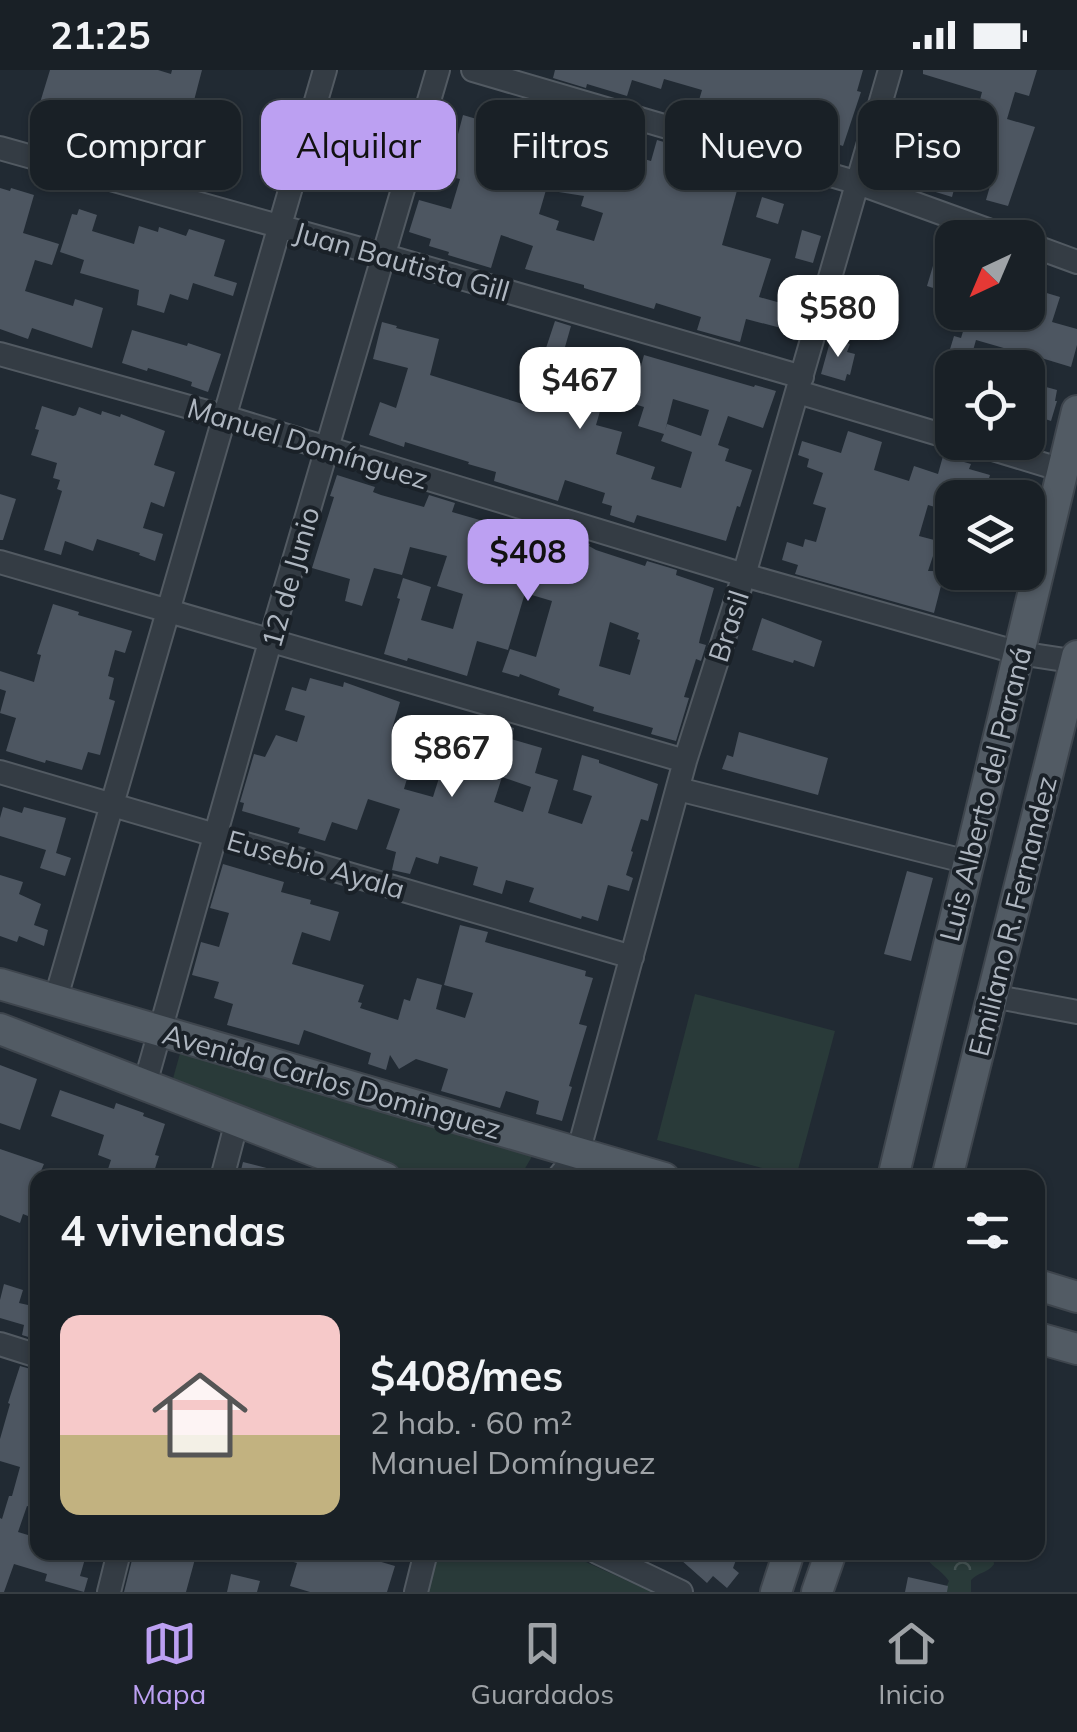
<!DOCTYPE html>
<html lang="es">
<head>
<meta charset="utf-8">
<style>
	body { margin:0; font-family:Mulish,sans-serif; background:#22282e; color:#f1f3f6; height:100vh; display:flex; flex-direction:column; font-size:38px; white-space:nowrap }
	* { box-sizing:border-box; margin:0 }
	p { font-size:32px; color:#9fa3a7 }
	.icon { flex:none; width:55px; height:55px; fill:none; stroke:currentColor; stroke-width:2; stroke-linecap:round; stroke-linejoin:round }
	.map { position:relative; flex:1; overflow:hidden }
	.details { position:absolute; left:30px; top:1100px; width:1015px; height:390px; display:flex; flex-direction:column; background:#192026; border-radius:20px; box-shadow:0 2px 8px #0004,0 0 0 2px #373e43 }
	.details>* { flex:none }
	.top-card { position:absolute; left:30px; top:30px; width:1018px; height:90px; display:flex; gap:20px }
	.needle { width:65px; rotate:224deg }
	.controls { position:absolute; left:935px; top:150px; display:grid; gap:20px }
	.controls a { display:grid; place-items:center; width:110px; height:110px; border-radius:20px; background:#192026; box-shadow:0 2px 8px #0004,0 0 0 2px #373e43; font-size:50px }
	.price { position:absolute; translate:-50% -85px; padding:0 22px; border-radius:20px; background:#fff; color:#222; font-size:32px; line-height:65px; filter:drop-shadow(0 2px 5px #0008) }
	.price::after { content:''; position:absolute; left:50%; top:60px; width:30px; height:22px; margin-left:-15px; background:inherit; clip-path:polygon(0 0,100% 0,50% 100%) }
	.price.current { background:#bca0f2; color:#111 }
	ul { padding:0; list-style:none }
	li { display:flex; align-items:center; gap:30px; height:250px; padding:0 30px }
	li span { display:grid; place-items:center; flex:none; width:280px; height:200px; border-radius:20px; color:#555 }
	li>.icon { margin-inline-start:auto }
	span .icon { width:120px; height:120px; fill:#fffc; stroke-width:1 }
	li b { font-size:42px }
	h2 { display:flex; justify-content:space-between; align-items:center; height:120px; padding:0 30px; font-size:42px }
	.chip { padding:0 35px; border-radius:20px; background:#192026; box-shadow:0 2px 8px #0004,0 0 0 2px #373e43; font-size:35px; line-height:90px }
	.chip.current { background:#bca0f2; color:#111 }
	.status { display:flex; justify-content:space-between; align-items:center; height:70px; padding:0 50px; background:#192026; direction:ltr }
	.status svg { height:28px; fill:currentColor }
	.menu { display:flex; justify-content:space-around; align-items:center; height:140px; border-top:2px solid #373e43; background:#192026; font-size:28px; color:#9fa3a7 }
	.menu a { display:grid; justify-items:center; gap:5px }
	.menu .current { color:#bca0f2 }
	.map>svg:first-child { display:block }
</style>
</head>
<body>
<div class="status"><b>21:25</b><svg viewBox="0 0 49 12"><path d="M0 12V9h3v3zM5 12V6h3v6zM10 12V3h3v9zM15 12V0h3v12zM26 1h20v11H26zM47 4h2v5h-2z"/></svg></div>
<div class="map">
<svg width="1077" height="1522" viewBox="0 0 1077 1522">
	<defs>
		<pattern id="forest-crowns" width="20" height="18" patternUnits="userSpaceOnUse" patternTransform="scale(2.5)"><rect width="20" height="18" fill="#293a39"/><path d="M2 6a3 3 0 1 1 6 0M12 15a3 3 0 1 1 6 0" fill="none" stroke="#465454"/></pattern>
	</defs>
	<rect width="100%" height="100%" fill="#212a33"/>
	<path fill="url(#forest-crowns)" d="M924 1483H992L994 1494C988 1503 978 1502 971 1510V1522H944L949 1511C941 1499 929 1496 924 1483Z"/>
	<path fill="#293a39" d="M695 924 835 961 796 1107 657 1070Z
		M181 980 534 1083 520 1107H422L172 1012Z
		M436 1482 566 1483 652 1522H426Z"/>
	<path fill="#4d5661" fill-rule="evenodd" d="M50 0H158L171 4 172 0H202L191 42 160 33 142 90 122 84 125 75 100 67 105 50 67 39 59 65 43 59 45 55 31 51 36 35 39 36Z
		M555 0H863L857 21 861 22 843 76 824 70 823 75 800 69 803 58 757 44 755 48 728 40 726 47 697 37 702 20 664 9 661 19 632 10 627 26 587 14 586 18 553 8Z
		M923 0H1037L1029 26 1015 22 1007 49 1035 57 1008 136 986 130 996 95 963 86 952 127 926 119 937 83 906 75 911 55 942 64 946 49 973 57 982 22 923 4Z
		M483 38 526 49 527 46 558 56 551 78 595 92 603 63 624 69 620 82 651 91 657 70 744 95 722 175 771 189 759 227 788 235 781 258 746 249 740 272 697 260 701 247 656 233 654 239 584 218V215L525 199 533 176 501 165 491 198 448 185 449 182 429 176 431 169 409 162 419 130 451 139 460 109 447 106 463 45 480 50ZM493 54 522 61 510 103 484 95 486 86 484 85ZM546 120 584 126 581 136 603 143 594 171 556 160 559 151 539 144Z
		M193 58 218 67 205 105 180 97Z
		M0 118 10 121 11 118 34 125 23 163 59 174 52 195 35 190 25 221 73 236 75 229 103 238 92 278 32 258 28 269 0 259Z
		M762 127 784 134 778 154 756 147Z
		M79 139 97 145 92 161 134 174 139 156 158 162 159 157 186 166 189 159 225 170 214 206 237 213 233 226 193 213 188 230 170 224 164 243 137 235 139 220 80 203 84 190 60 182 72 144 77 145Z
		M802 160 821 166 813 193 795 188Z
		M938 179 952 184V224L927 216Z
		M1030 218 1060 227 1052 252 1077 259V275L1071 297 1038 287 1036 298H1009L1014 281 976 270 968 298H952V337L934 332 954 266 961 268 969 242H1028Z
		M555 251 571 256 565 277 590 285 586 300 610 307 596 355 622 362 616 384 655 397 651 409 681 418 692 382 661 371 664 364 638 356 644 337 631 333 644 285 754 317 755 315 776 321 763 358 728 346 718 375 729 379 725 391 752 400 740 437 737 436 726 471 637 445 634 453 610 445 612 436 602 433 605 423 565 410 558 431 494 411 496 402 468 394 469 392 405 372 404 377 369 365 380 332 396 338 408 298 373 289 382 252 397 256 396 258 439 269 430 305 542 340 545 328 548 329 563 284 546 278ZM673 329 709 340 701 366 667 354 665 361Z
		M132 260 187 276 188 273 221 284 208 322 191 316 192 312 177 307 148 298 147 301 122 293Z
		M831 268 850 274 847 282 855 284 850 305 847 304 845 311 821 304Z
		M1028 312 1057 320 1055 331H1057L1051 351 1028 343Z
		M42 336 73 346 76 345 79 337 101 345 102 341 120 347 121 344 165 361 154 395 175 402 164 437 151 432 143 458 163 464 155 491 139 485 140 483 97 469 93 481 65 471 61 485 44 480 62 421 57 419 60 410 53 408 57 393 31 385 39 360 35 359Z
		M848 361 882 372 874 400 909 411 914 396 938 404 943 386 971 394 969 399 990 405 983 428H952V442L928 435 919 466 938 471 928 501 985 502 980 520 943 508 934 543 795 504 798 495 782 490 787 472 803 477 805 469 816 472 826 438 813 434 823 403 807 397 809 389 798 385 802 371 841 383Z
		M337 405 375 417 373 422 381 425 424 437 429 425 455 433 452 442 570 476 572 468 590 474 589 476 596 480 645 496 647 491 677 500 676 505 714 518 700 568 699 573 706 575 701 591 696 589 684 627 689 628 676 671 651 664 653 658 593 641 594 637 558 625 560 619 520 604 519 607 502 602 510 579 536 587 552 531 525 523 508 580 477 571 467 606 408 588 407 591 384 584 400 529 397 528 403 508 431 517 421 550 453 559 463 524 437 516 447 486 410 477 402 505 374 498 362 536 345 531 350 509 312 498 334 427 330 426ZM610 552 639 563 637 569 640 570 630 605 599 596Z
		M0 424 16 429 3 470H0Z
		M53 534 79 542 78 545 132 561 125 583 115 580 108 606 114 608 109 629 115 631 100 685 88 682 82 700 46 690 45 693 6 681 16 648 0 643 6 621 0 619V601L34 612 41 585 37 584Z
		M762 548 822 571 814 597 794 590 793 593 752 580Z
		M310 608 343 617 344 612 400 632 392 659 419 667 404 719 433 727 456 654 495 667 499 654 514 658 511 669 542 678 535 703 558 710 548 743 582 754 592 726 573 720 582 685 599 690V693L658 714 648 751 641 749 631 781 633 782 626 805 633 808 629 821 608 815 598 851 582 846 581 849 529 832 534 818 506 810 502 824 473 815 478 797 440 786 438 794 416 787 410 804 392 800 396 782 386 779 400 739 368 729 357 760 332 752 325 771 298 763 300 758 242 741 244 733 240 732 254 684 265 687 276 665 297 672 305 646 285 640 292 617 306 621ZM502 707 531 717 523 742 494 732Z
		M739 662 828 688 818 725 722 699 727 685 733 687Z
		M3 737 22 743 24 737 66 748 56 783 71 788 65 806 40 798 46 780 0 766V748Z
		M223 794 284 812 281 822 311 830 310 834 339 842 330 871 302 862 292 894 364 915 358 932 362 933 360 938 398 950 404 929 410 931 417 908 442 915 436 939 465 948 473 923 444 915 460 855 488 862 485 872 586 901 585 906 593 908 579 954 587 956 569 1016 572 1017 562 1051 536 1044 539 1031 506 1021 500 1038 441 1021 448 999 416 989 399 999 390 985 386 1000 368 994 371 983 304 960 299 975 227 955 233 934 214 928 219 912 192 905 201 872 219 877 229 843 210 838Z
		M907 801 933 808 911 891 884 884Z
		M0 805 23 812 19 824 41 834 34 855 48 860 44 876 19 866 17 872 0 866Z
		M0 995 37 1009 20 1060 0 1053Z
		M60 1020 114 1039 116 1033 144 1043 143 1046 165 1054 155 1085 159 1086 152 1108H105L111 1090 98 1085 104 1065 51 1046Z
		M0 1079 44 1094 38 1108V1150L23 1144 20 1153 0 1145Z
		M243 1092 286 1103 285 1108H239Z
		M4 1214 23 1220 19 1233 28 1235 32 1219H38V1270L22 1265 24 1255 0 1248V1230Z
		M20 1296 38 1301V1439L27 1436 18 1462 38 1468V1482H87L80 1506 88 1508 84 1522 45 1511 47 1504 14 1494 4 1522H0V1448L2 1449 9 1426H12L20 1397 0 1391V1369L10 1334 8 1333Z
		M134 1482H184V1485L195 1489 186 1522H124Z
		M273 1482H381L378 1491 395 1496 387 1522H310L290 1516 297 1493 273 1486Z
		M672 1482H739L733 1498 739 1503 727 1518 713 1506 707 1513Z
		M231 1504 260 1511 257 1522H227Z
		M908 1507 948 1516 947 1522H905Z"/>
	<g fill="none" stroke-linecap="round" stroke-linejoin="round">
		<g stroke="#525a62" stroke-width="26">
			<path id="minor" d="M473 0 858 113 1010 168
				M0 78 382 185 802 307
				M1028 174 1077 192
				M0 284 225 347 744 505 1019 583 1077 592
				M798 322 952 368
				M970 372 1062 400
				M0 492 685 691
				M0 702 632 887
				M678 719 968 792
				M992 926 1077 942
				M55 931 325 0
				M145 1014 270 572 438 0
				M222 1108 237 1051
				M558 1108 578 1083 685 691 744 505 890 0
				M0 1274 38 1286
				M597 1482 681 1522
				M109 1522 119 1482
				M416 1522 426 1482"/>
		</g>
		<g stroke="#3e454d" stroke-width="34">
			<path id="major" d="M0 914 664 1108
				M0 959 385 1108
				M893 1108 1077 341
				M947 1108 1077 586
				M1038 1215 1077 1227
				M1038 1268 1077 1279
				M776 1522 789 1482
				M817 1522 831 1482"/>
		</g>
		<use href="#minor" stroke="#343c44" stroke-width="22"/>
		<use href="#major" stroke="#525b64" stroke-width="30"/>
	</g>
	<g text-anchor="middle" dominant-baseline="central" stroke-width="8" stroke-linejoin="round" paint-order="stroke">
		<g font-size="28" fill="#afb7c1" stroke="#1a2128">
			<text transform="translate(402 191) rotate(16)">Juan Bautista Gill</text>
			<text transform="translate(308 373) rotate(17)">Manuel Domínguez</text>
			<text transform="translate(290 507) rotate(-74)">12 de Junio</text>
			<text transform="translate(728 556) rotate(-72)">Brasil</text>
			<text transform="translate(985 724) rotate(-76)">Luis Alberto del Paraná</text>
			<text transform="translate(316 794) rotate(16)">Eusebio Ayala</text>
			<text transform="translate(1012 846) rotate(-76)">Emiliano R. Fernandez</text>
			<text transform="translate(332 1011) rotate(16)">Avenida Carlos Dominguez</text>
		</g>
	</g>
</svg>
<div class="controls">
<a><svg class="needle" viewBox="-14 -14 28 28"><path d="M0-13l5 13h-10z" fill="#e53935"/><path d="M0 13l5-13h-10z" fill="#9fa3a7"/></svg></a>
<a><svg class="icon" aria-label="locate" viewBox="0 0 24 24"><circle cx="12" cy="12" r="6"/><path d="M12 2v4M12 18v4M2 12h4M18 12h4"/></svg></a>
<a><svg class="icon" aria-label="layers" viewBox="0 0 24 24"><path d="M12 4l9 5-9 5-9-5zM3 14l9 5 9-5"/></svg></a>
</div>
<b class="price" style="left:838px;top:290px">$580</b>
<b class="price" style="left:580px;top:362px">$467</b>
<b class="price current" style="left:528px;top:534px">$408</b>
<b class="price" style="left:452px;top:730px">$867</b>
<div class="top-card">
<a class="chip">Comprar</a>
<a class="chip current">Alquilar</a>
<a class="chip">Filtros</a>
<a class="chip">Nuevo</a>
<a class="chip">Piso</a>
</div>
<section class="details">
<h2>4 viviendas<svg class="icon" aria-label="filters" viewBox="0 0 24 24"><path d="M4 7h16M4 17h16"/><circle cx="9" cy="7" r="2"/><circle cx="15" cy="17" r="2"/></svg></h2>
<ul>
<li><span style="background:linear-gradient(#f6c9c9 60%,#c2b280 0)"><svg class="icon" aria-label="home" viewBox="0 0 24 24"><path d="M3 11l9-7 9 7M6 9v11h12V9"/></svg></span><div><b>$408/mes</b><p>2 hab. · 60 m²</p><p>Manuel Domínguez</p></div></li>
</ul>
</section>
</div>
<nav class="menu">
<a class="current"><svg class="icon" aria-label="map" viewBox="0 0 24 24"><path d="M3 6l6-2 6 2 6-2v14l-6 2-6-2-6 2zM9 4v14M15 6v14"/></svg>Mapa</a>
<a><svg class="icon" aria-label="saved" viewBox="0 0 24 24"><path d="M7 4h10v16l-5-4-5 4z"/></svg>Guardados</a>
<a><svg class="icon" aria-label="home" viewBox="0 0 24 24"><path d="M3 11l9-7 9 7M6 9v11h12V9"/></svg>Inicio</a>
</nav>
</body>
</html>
